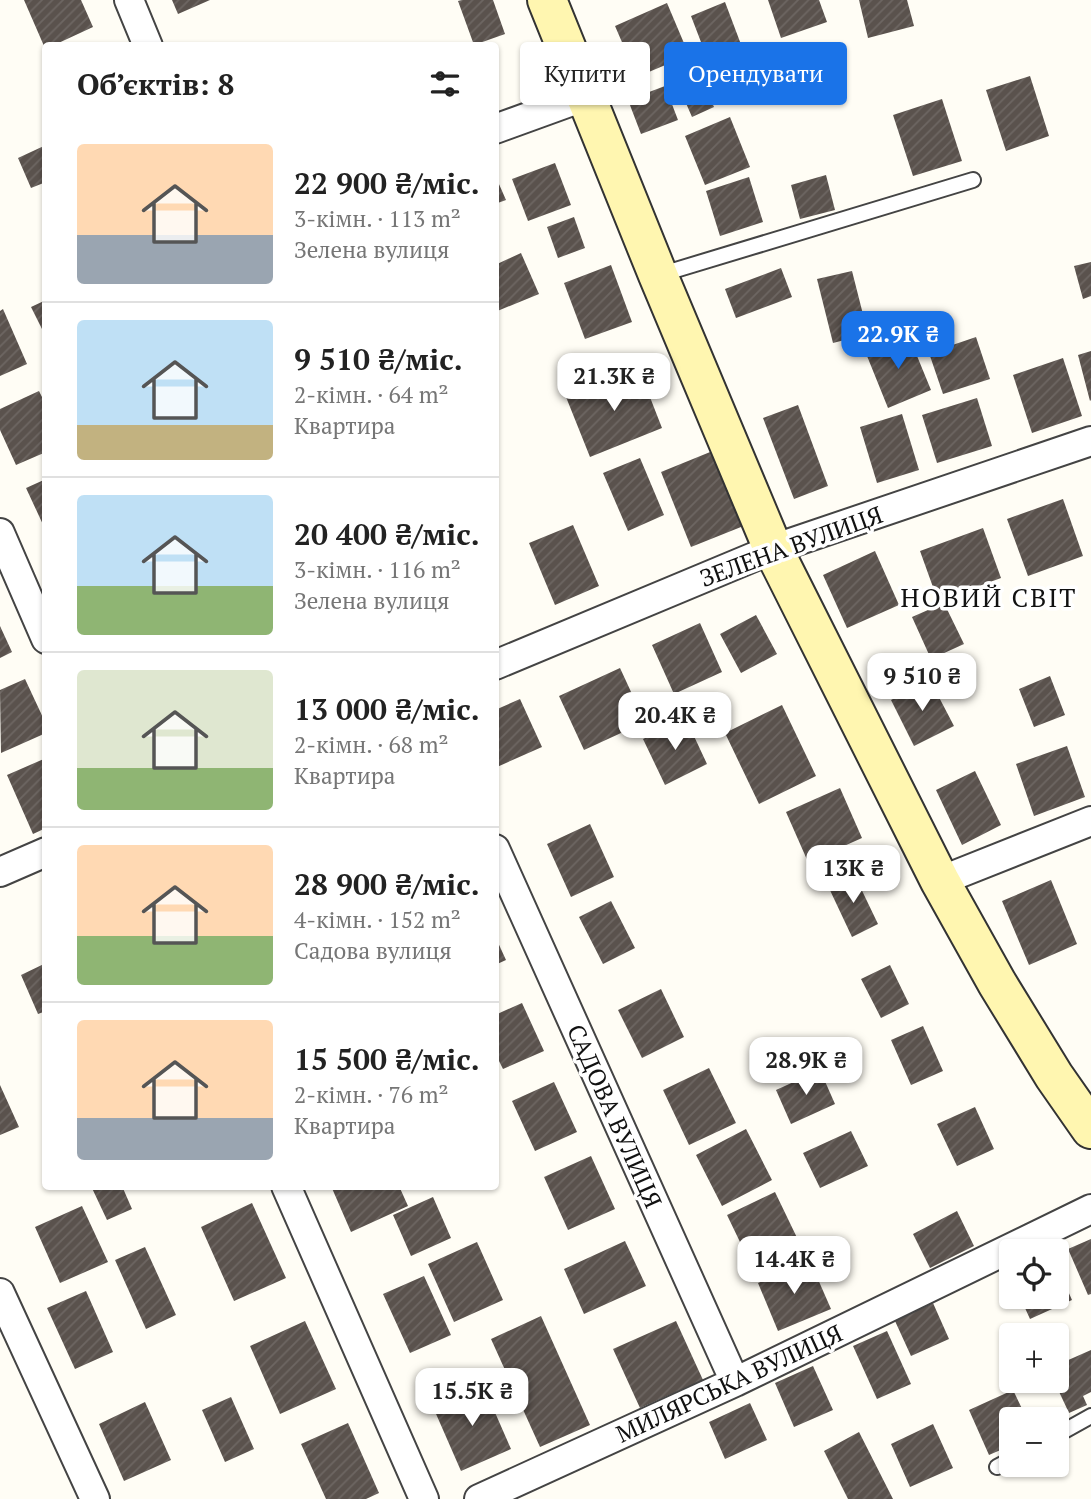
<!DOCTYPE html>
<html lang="uk">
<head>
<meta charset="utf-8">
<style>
	body { margin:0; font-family:"PT Serif",serif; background:#f6f6f6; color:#222; height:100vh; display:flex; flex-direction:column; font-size:26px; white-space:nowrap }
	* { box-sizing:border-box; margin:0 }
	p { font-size:23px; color:#767676 }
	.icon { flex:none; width:38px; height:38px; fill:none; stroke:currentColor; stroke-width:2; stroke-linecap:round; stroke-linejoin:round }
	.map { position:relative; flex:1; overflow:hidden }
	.side { position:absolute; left:42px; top:42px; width:457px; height:1148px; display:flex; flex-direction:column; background:#fff; border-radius:7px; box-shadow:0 2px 5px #0004 }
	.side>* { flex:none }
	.hud { position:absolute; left:520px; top:42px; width:466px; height:63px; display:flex; gap:14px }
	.tools { position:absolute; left:999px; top:1239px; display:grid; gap:14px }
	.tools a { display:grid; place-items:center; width:70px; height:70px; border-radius:7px; background:#fff; box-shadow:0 2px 5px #0004; font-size:35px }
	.price { position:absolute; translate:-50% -60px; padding:0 16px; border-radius:14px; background:#fff; color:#222; font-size:23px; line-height:46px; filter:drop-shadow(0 2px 4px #0008) }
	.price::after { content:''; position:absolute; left:50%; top:42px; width:21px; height:16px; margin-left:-10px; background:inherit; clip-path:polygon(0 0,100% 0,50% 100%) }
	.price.active { background:#1a73e8; color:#fff }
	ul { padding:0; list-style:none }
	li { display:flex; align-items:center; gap:21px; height:175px; padding:0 35px }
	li+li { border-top:2px solid #e0e0e0 }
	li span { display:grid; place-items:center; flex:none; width:196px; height:140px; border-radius:7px; color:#555 }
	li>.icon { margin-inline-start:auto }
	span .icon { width:84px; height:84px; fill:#fffc; stroke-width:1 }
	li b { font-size:30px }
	h2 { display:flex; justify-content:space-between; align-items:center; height:84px; padding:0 35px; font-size:30px }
	.pill { padding:0 24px; border-radius:7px; background:#fff; box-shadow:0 2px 5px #0004; font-size:24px; line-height:63px }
	.pill.active { background:#1a73e8; color:#fff }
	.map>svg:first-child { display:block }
</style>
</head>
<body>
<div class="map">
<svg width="1091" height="1499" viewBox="0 0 1091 1499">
	<defs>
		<pattern id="building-hatch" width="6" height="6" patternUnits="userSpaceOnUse" patternTransform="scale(1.75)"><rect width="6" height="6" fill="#5a524d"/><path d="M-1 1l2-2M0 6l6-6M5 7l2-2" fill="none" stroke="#6d6662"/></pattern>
	</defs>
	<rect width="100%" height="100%" fill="#fffdf5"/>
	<path fill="url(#building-hatch)" d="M24 0H81L93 27 52 46H44Z
		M172 0H210L178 14Z
		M462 0H493L505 34 474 45 458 1Z
		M768 0H819L827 22 781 38Z
		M859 0H907L914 26 868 38Z
		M725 2 748 63 714 76 691 16Z
		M667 3 689 55 637 77 615 26Z
		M694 61 714 107 692 117 672 71Z
		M1030 76 1049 136 1006 151 986 90Z
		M665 86 678 120 641 134 628 100Z
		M942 99 962 161 913 176 893 115Z
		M730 117 750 167 705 185 685 136Z
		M46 145V182L31 188 18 158Z
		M555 163 571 205 528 221 512 179Z
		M495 175 506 200 495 204Z
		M826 175 835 210 800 219 791 185Z
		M749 177 763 222 720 236 706 191Z
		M574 217 585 248 558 258 547 227Z
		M521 253 539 294 495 312V265Z
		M1091 262V296L1083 299 1074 266Z
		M611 265 632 322 585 339 564 283Z
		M781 268 792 297 736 318 725 289Z
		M852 271 868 334 833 343 817 279Z
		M46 300V337L31 307Z
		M3 309 27 364 0 376V311Z
		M908 334 931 390 888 408 865 351Z
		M976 337 990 379 943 394 929 353Z
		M1091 351V400L1090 401 1078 355Z
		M1063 358 1082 416 1032 433 1013 375Z
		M639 369 662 428 590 457 566 397Z
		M39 391 46 405V452L16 465 0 430V409Z
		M977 398 992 446 937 463 922 415Z
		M798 405 828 486 794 499 763 418Z
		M902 414 919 470 877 483 860 427Z
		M720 448 751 523 691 547 661 472Z
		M640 458 664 515 628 531 603 473Z
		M46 479V531L26 488Z
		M1063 499 1083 556 1028 576 1007 519Z
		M573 525 599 586 555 605 529 543Z
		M983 528 1001 578 938 601 920 551Z
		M875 551 899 605 847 628 823 575Z
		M944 603 964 644 931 659 912 617Z
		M756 615 777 654 741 673 720 634Z
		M700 623 722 672 674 694 652 645Z
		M0 626 12 652 0 658Z
		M620 668 645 722 584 750 559 696Z
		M1050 676 1065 715 1034 727 1019 689Z
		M25 679 46 724V733L1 753 0 690Z
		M930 680 954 726 914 746 891 700Z
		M520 699 542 747 497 767 495 763V710Z
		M782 705 816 776 759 804 725 733Z
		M686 719 707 764 665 785 643 739Z
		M1067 746 1085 797 1034 816 1016 764Z
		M46 758V828L33 834 7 775Z
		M975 771 1001 825 962 845 936 790Z
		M840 788 862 838 808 862 786 812Z
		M590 824 614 877 571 897 547 844Z
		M854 874 878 924 852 937 828 886Z
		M1051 880 1077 944 1029 965 1002 901Z
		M611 901 635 948 603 964 579 917Z
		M495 936 506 960 495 965Z
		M46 963V1011L38 1014 21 975Z
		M890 965 909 1004 881 1018 861 979Z
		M661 989 684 1037 642 1058 618 1010Z
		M522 1003 544 1051 503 1069 495 1053V1015Z
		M923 1026 943 1071 911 1085 891 1040Z
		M709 1068 736 1123 689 1145 663 1090Z
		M820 1070 835 1104 791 1124 776 1090Z
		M554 1082 577 1132 535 1151 512 1101Z
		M0 1085 19 1127 0 1135Z
		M975 1107 994 1149 957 1166 937 1124Z
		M746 1129 772 1180 722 1206 696 1155Z
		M851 1131 868 1166 820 1188 803 1153Z
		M591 1156 615 1209 568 1230 544 1177Z
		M91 1186H122L132 1209 107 1220Z
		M331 1186H399L408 1206 351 1232Z
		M775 1192 801 1246 753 1269 727 1215Z
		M433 1197 451 1238 411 1256 393 1215Z
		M252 1203 286 1278 234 1301 201 1227Z
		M82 1206 108 1262 60 1283 35 1227Z
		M957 1211 974 1246 930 1268 913 1234Z
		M1091 1239V1294L1088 1295 1068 1249Z
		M625 1241 646 1286 584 1314 564 1269Z
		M477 1242 503 1300 454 1322 428 1264Z
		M145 1247 176 1315 146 1329 115 1260Z
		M810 1261 831 1309 778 1331 758 1283Z
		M1057 1266 1072 1300 1030 1319 1020 1297H1057Z
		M424 1276 451 1335 410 1353 383 1294Z
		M86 1291 113 1352 75 1369 47 1308Z
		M933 1303 949 1339 911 1356 895 1321Z
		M541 1316 590 1425 540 1447 491 1339Z
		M305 1321 336 1389 280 1414 250 1346Z
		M676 1321 703 1380 640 1408 613 1349Z
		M887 1331 911 1384 877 1399 853 1346Z
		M1091 1350V1392L1083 1396 1087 1405 1069 1413 1054 1381H1057V1365Z
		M813 1366 833 1410 794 1427 775 1383Z
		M483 1385 511 1449 461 1471 433 1407Z
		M1013 1390 1027 1419H1012V1445L989 1455 969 1410Z
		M231 1397 254 1449 225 1462 202 1410Z
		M145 1402 171 1460 124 1481 99 1424Z
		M750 1403 767 1440 725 1459 709 1422Z
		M348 1423 379 1493 366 1499H326L301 1444Z
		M933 1424 953 1468 910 1487 891 1444Z
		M859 1432 893 1499H848L824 1451Z"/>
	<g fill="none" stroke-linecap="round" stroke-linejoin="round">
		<g stroke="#444" stroke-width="18">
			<path id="lane" d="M659 275 973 180
				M1057 1435 1091 1416
				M997 1467 1012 1459"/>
		</g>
		<g stroke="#444" stroke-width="32">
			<path id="street" d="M129 0 148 46
				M495 129 586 96
				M0 533 46 639
				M495 665 773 549 1091 441
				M495 849 735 1382
				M0 872 46 852
				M940 881 1091 821
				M286 1186 424 1499
				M0 1293 95 1499
				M479 1499 735 1382 1091 1209"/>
		</g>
		<g stroke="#333" stroke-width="42">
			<path id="secondary" d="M547 0 658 275 773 549 940 881 997 983 1054 1076 1091 1129"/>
		</g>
		<use href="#lane" stroke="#fff" stroke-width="14"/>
		<use href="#street" stroke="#fff" stroke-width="28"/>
		<use href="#secondary" stroke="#fff6b0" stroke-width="38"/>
	</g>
	<g text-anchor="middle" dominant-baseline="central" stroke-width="7" stroke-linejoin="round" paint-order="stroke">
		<g font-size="24" fill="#111" stroke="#fff">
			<text transform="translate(791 546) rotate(-20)">ЗЕЛЕНА ВУЛИЦЯ</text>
			<text transform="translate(615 1116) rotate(66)">САДОВА ВУЛИЦЯ</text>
			<text transform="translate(729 1383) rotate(-25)">МИЛЯРСЬКА ВУЛИЦЯ</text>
		</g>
		<g font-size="26" letter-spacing="2" fill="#111" stroke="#fff">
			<text x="989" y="597">НОВИЙ СВІТ</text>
		</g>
	</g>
</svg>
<div class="tools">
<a><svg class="icon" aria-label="locate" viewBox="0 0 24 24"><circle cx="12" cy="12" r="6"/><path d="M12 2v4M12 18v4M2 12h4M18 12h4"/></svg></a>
<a>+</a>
<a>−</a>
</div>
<b class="price active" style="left:898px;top:371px">22.9K ₴</b>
<b class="price" style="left:614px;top:413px">21.3K ₴</b>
<b class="price" style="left:922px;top:713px">9 510 ₴</b>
<b class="price" style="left:675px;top:752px">20.4K ₴</b>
<b class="price" style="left:853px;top:905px">13K ₴</b>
<b class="price" style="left:806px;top:1097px">28.9K ₴</b>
<b class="price" style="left:794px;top:1296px">14.4K ₴</b>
<b class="price" style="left:472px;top:1428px">15.5K ₴</b>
<div class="hud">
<a class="pill">Купити</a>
<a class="pill active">Орендувати</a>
</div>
<section class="side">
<h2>Об’єктів: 8<svg class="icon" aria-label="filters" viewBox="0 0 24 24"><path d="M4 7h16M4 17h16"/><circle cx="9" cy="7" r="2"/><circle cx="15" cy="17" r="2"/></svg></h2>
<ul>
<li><span style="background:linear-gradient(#ffd9b3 65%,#9aa5b1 0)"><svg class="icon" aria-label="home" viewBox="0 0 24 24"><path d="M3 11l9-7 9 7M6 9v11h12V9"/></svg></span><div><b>22 900 ₴/міс.</b><p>3-кімн. · 113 m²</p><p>Зелена вулиця</p></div></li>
<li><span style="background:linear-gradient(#bfe0f5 75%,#c2b280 0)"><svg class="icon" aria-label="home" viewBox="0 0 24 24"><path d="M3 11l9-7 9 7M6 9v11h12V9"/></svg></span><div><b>9 510 ₴/міс.</b><p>2-кімн. · 64 m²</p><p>Квартира</p></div></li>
<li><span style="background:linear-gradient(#bfe0f5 65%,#8fb573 0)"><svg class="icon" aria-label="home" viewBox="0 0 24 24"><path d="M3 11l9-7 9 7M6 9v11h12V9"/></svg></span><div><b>20 400 ₴/міс.</b><p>3-кімн. · 116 m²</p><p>Зелена вулиця</p></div></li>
<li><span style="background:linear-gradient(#dfe7d0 70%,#8fb573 0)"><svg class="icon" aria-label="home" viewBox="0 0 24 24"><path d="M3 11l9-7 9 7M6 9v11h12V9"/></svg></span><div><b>13 000 ₴/міс.</b><p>2-кімн. · 68 m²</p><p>Квартира</p></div></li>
<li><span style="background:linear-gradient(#ffd9b3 65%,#8fb573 0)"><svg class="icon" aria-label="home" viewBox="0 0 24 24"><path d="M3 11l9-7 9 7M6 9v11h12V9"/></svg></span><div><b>28 900 ₴/міс.</b><p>4-кімн. · 152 m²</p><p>Садова вулиця</p></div></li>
<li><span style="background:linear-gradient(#ffd9b3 70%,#9aa5b1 0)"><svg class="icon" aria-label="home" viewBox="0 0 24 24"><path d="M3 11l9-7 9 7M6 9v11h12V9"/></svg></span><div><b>15 500 ₴/міс.</b><p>2-кімн. · 76 m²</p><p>Квартира</p></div></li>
</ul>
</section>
</div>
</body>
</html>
